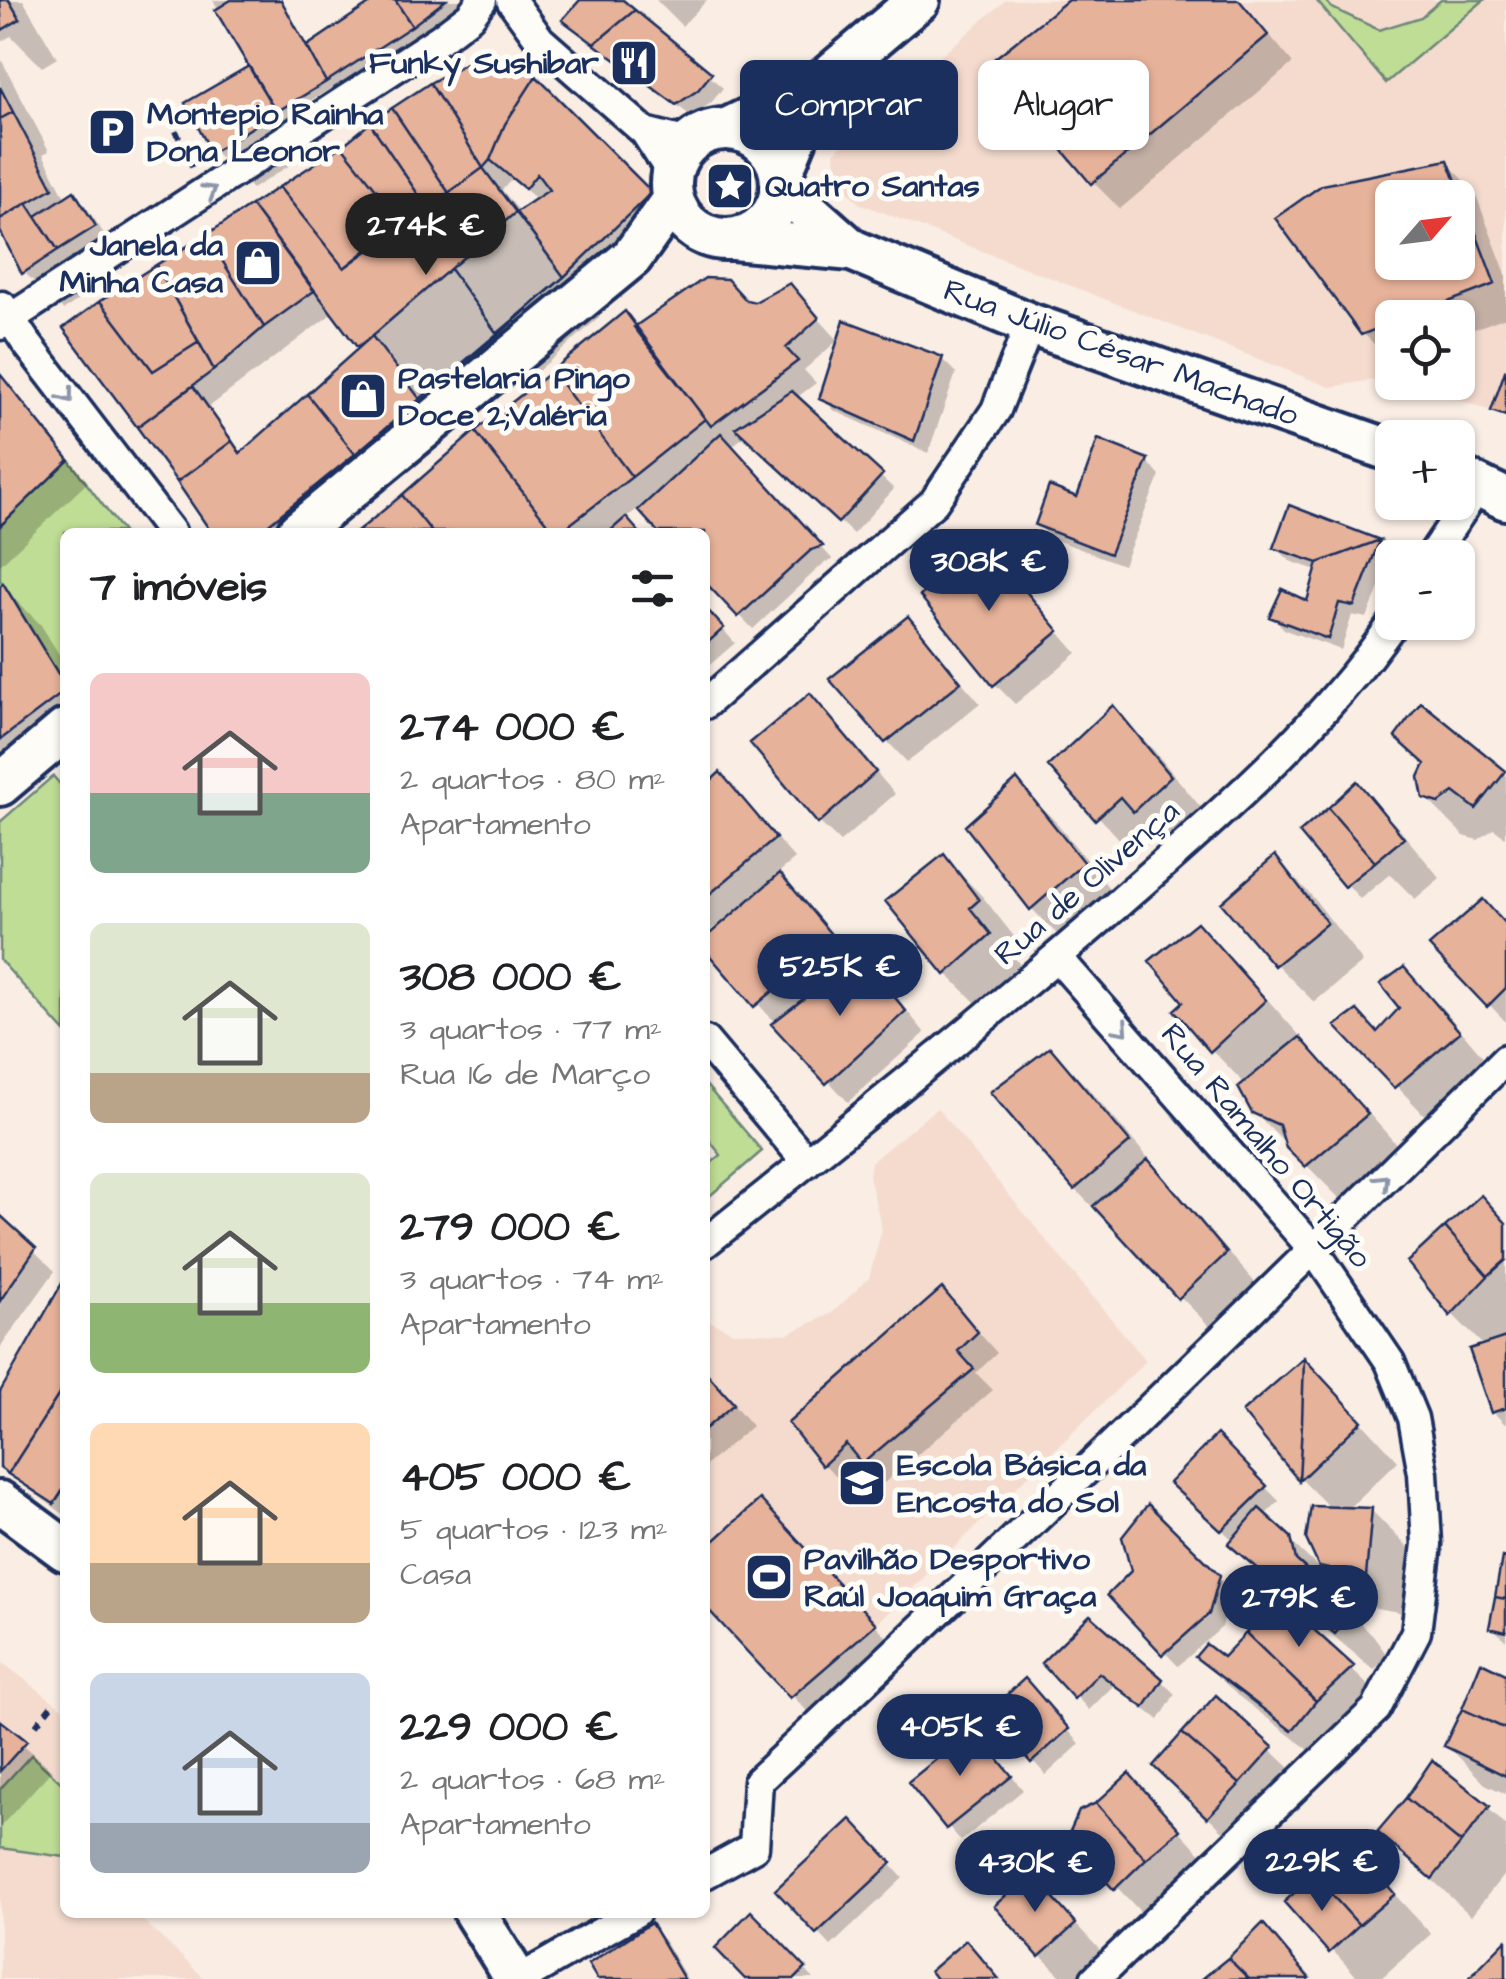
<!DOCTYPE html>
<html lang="pt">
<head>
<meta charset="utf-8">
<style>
	body { margin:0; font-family:"Architects Daughter",sans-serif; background:#f2f2f2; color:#202124; height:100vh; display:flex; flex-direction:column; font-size:38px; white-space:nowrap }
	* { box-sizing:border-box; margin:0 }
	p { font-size:32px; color:#757577 }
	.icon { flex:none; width:55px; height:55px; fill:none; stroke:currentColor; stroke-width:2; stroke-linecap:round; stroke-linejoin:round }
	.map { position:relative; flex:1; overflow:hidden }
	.panel { position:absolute; left:60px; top:528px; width:650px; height:1390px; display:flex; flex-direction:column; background:#fff; border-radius:15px; box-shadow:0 2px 8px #0004 }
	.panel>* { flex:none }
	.guide { position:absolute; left:740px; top:60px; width:615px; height:90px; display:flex; gap:20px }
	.needle { width:65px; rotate:62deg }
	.buttons { position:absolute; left:1375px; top:180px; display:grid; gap:20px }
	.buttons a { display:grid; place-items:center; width:100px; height:100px; border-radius:15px; background:#fff; box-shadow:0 2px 8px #0004; font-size:50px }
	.price { position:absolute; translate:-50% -85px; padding:0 22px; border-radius:35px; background:#1b2f5e; color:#fff; font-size:32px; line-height:65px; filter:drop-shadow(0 2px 5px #0008) }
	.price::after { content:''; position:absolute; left:50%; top:60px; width:30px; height:22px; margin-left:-15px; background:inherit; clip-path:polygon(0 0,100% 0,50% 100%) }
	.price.current { background:#222; color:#fff }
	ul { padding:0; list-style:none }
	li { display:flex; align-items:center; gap:30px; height:250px; padding:0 30px }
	li span { display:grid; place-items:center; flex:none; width:280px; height:200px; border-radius:15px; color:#555 }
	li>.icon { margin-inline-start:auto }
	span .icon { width:120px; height:120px; fill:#fffc; stroke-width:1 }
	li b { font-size:42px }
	h2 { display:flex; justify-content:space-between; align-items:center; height:120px; padding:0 30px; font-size:42px }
	.tag { padding:0 35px; border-radius:15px; background:#fff; box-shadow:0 2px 8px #0004; font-size:35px; line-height:90px }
	.tag.current { background:#1b2f5e; color:#fff }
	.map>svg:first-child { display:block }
</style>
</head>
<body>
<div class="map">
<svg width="1506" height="1979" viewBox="0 0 1506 1979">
	<rect width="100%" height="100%" fill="#f9ede4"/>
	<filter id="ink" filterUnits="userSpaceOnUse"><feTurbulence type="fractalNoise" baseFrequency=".01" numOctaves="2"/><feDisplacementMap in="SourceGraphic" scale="20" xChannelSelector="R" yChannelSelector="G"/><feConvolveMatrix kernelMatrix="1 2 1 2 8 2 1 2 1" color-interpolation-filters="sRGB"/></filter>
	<g filter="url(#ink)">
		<path fill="#f4dbce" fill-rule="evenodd" d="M1006 0H1506V416L1410 383 1458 382V318H1392V377L1330 387 859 203 840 183 834 153 855 130ZM1392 198H1458V262H1392Z
			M937 1108 1146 1361 876 1624 790 1698 705 1606V1319L733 1332 788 1334 832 1313 869 1278 882 1229 869 1176 871 1162Z
			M0 1661 65 1710V1912L135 1913 205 1979H0Z"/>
		<path fill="#bfdd95" stroke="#6d867a" stroke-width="2.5" d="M1316 0H1325L1332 8 1379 30 1421 17 1441 0H1484L1386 83Z
			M69 460 123 532H65V685L0 580V526Z
			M53 776 65 790V1032L0 960V822Z
			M705 1084 762 1151 705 1200V1168L721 1155 705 1135Z
			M31 1755 65 1786V1857L0 1848V1789Z"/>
		<path fill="#0003" fill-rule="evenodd" d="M0 0H23L57 58 42 67 11 36 0 42Z
			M213 0H280L308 48 379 0H470L341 93 333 87 290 113 312 151 252 189 214 151 252 67Z
			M583 0H620L723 88 711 103 691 116 565 20Z
			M656 0H707L682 26Z
			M1072 0H1240L1293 63 1120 209 1093 182Z
			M0 57 49 151 43 154 66 199 74 194 87 208 108 240 76 260 95 289 63 310 24 272 0 226Z
			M535 79 670 214 585 296 600 317 538 371 527 360 303 532H214L139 425 102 303 279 190ZM512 179 538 200 520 212 502 190ZM334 312 362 348 243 454 209 407Z
			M1447 163 1474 190 1506 274V317L1458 335V318H1392L1390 360 1363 333 1323 187ZM1392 198H1458V262H1392Z
			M789 286 838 340 804 370 816 383 796 398 894 489 853 534 746 435 731 447 833 560 824 563 753 629 705 579V532H662L639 508 624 519 637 532H360L476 433 625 315 638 327 746 302 755 305Z
			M942 359 956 373 928 453 835 411 822 398Z
			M0 375 88 482 0 565Z
			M1147 461 1160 475 1123 565 1051 538 1038 525Z
			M1378 542 1392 556 1367 618 1352 615 1341 650 1285 630 1272 616 1308 604 1319 571 1290 561 1276 547Z
			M985 546 1077 653 1015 704 995 684Z
			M3 587 41 625 65 664V758L36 780 0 753V589Z
			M705 609 735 643 705 669Z
			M908 620 980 703 907 762 887 741Z
			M810 696 895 794 840 842 819 822Z
			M1422 706 1506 774V838L1494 829 1478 840 1464 836 1425 797 1427 765Z
			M1113 709 1151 747 1207 815 1173 849 1159 834 1135 856 1052 766Z
			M720 775 795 859 777 874 855 962 860 958 880 978 925 1033 848 1102 705 946V941L719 929 716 926 705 934V789Z
			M1017 783 1055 821 1120 902 1069 946 1031 908Z
			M1356 785 1394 823 1440 878 1415 899 1390 874 1360 899 1303 833Z
			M944 857 982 896 1016 939 1007 948 1027 974 985 1012 947 974Z
			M1275 858 1312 896 1363 962 1314 1002 1276 964Z
			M1197 925 1235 963 1404 1153 1345 1204 1254 1112 1246 1085 1212 1050 1187 1002Z
			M1506 926V1022L1433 946Z
			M1404 970 1442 1008 1496 1072 1434 1125 1339 1026 1378 1034 1403 1008Z
			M1050 1050 1088 1088 1263 1292 1218 1335 1075 1189Z
			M0 1218 55 1271 0 1348Z
			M1506 1223V1336L1500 1342 1506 1340V1425L1493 1412 1485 1347 1452 1314 1411 1262Z
			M65 1283V1515L0 1469V1389L3 1391Z
			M942 1291 997 1353 976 1373 993 1390 884 1483 866 1465 844 1484 824 1464Z
			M705 1371 752 1426 705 1466Z
			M1342 1400 1398 1461 1347 1510H1371L1409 1548 1404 1613 1360 1605 1327 1571 1333 1596 1373 1636 1387 1655 1374 1670 1269 1582 1231 1543 1234 1541 1186 1496 1217 1438 1279 1501 1264 1516 1325 1574 1308 1539 1331 1509 1301 1479Z
			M1148 1508 1232 1591 1222 1627 1178 1666 1110 1595 1133 1572Z
			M787 1530 901 1652 818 1723 705 1602V1552Z
			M1506 1561V1641L1492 1627Z
			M1280 1602 1390 1706 1331 1767 1237 1695 1199 1657 1224 1660Z
			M1045 1663 1161 1681 1175 1694 1159 1720 1114 1685 1089 1710Z
			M1506 1677V1794L1485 1784 1447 1745Z
			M1038 1694 1080 1744 1046 1775 1033 1761Z
			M1216 1698 1310 1787 1247 1854 1195 1804Z
			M0 1724 52 1770 0 1827Z
			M987 1745 1023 1790 961 1841 911 1782Z
			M1129 1776 1216 1870 1154 1926 1070 1838 1097 1805Z
			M1488 1808 1506 1826V1872L1471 1916 1381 1832Z
			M865 1836 903 1878 831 1946 818 1932Z
			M1349 1845 1431 1934 1380 1979H1359L1288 1902Z
			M1031 1876 1112 1963 1095 1979H1064L1040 1955Z
			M751 1915 814 1979H749Z
			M651 1926 664 1940 687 1979H600Z
			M1263 1926 1313 1979H1206Z"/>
		<path fill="#e7b29a" stroke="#1b2f5e" stroke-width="2.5" fill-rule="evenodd" d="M0 0H9L20 19 2 30Z
			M231 0H281L326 82 276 112 215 10Z
			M375 0H395L412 26 326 82 307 46Z
			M395 0H446L412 26Z
			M623 0 635 10 594 44 562 20 580 0Z
			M1068 0H1239L1268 35 1091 184 989 63Z
			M635 10 712 73 698 90 676 105 594 44Z
			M466 63 505 65 536 76 505 124 490 160 483 168 430 83Z
			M249 66 276 112 212 153 185 103Z
			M536 76 652 192 564 277 516 212 549 190 537 174 525 189 490 160 505 124Z
			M430 83 483 168 449 193 392 108Z
			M0 87 13 112 0 119Z
			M392 108 449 193 428 209 370 123Z
			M13 112 53 188 0 219V119Z
			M370 123 428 209 402 222 342 146Z
			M342 146 402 222 344 268 279 187Z
			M1448 160 1495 284 1407 318H1392V323L1361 335 1275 218 1322 185ZM1392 198H1458V262H1392Z
			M483 168 564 277 420 399 372 336 357 347 251 205 279 187 344 268Z
			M74 191 96 226 58 250 36 216Z
			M27 203 58 250 22 274 0 231V219Z
			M251 205 314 291 264 327 206 235Z
			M516 212 564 277 498 335 450 269Z
			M206 235 264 327 214 370 156 265Z
			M156 265 199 342 153 371 100 301Z
			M450 269 498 335 420 399 372 336Z
			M705 278 727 279 746 300 755 302 790 283 819 318 786 348 798 361 711 426 634 327Z
			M100 301 153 371 199 342 214 370 137 427 63 328Z
			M625 311 705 419 632 477 552 371Z
			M844 320 943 357 914 441 819 399Z
			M372 336 420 399 355 454 307 394Z
			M552 371 632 477 560 532H554L475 431Z
			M1505 371 1506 372V416L1491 411Z
			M0 374 69 460 0 526Z
			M193 386 232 441 177 482 137 427Z
			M792 391 883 474 838 523 735 428Z
			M307 394 355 454 259 532H211L177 482 232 441 240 453Z
			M475 431 554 532H432L402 495Z
			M721 433 823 546 811 550 738 617 705 582V532H658L638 510Z
			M1098 439 1148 459 1110 554 1035 525 1049 486 1077 497Z
			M402 495 432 532H357Z
			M1289 505 1380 540 1318 563 1273 548Z
			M626 517 639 532H609Z
			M1380 540 1354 606 1339 603 1328 639 1269 617 1282 589 1307 601 1318 563Z
			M985 542 1059 631 993 686 920 596Z
			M3 583 65 685V691L0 740V586Z
			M705 607 724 628 705 645Z
			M908 616 961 682 885 743 829 679Z
			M810 693 876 772 818 824 750 743Z
			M1421 702 1506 771 1476 809 1454 792 1439 803 1423 798 1419 777 1425 764 1395 737Z
			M1113 705 1171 776 1133 812 1120 797 1095 820 1048 766Z
			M720 772 776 838 705 898V786Z
			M1017 779 1084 863 1030 910 965 826Z
			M1357 781 1404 838 1375 862 1328 808Z
			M1328 808 1375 862 1344 887 1299 833Z
			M944 854 979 900 970 908 991 934 945 975 885 901Z
			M1275 855 1327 923 1274 966 1221 903Z
			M780 873 835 939 754 1007 705 950V938Z
			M1483 899 1506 925V988L1487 1007 1429 946Z
			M1197 922 1266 1000 1210 1052 1174 1010 1183 1002 1149 961Z
			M860 955 906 1011 826 1084 771 1024Z
			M1404 967 1460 1032 1394 1088 1335 1026 1357 1010 1377 1032 1399 1008 1380 984Z
			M1300 1037 1368 1114 1305 1167 1286 1148 1279 1125 1252 1113 1238 1087Z
			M1050 1047 1130 1142 1074 1190 990 1092Z
			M1148 1159 1227 1253 1178 1299 1093 1206Z
			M1481 1195 1506 1223V1260L1488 1276 1445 1227Z
			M0 1215 36 1248 0 1301Z
			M1445 1227 1488 1276 1450 1316 1407 1262Z
			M65 1278V1385L8 1474 0 1468V1392Z
			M942 1288 978 1332 958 1351 974 1369 862 1464 846 1444 822 1466 788 1423Z
			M1506 1337V1408L1491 1413 1469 1349Z
			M1304 1358 1362 1421 1299 1481 1302 1423Z
			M1304 1358 1302 1423 1299 1481 1242 1412Z
			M705 1371 734 1404 705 1429Z
			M65 1385V1487L54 1504 8 1474Z
			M1217 1434 1267 1486 1221 1531 1169 1483Z
			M760 1499 876 1624 790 1698 705 1606V1549Z
			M1148 1504 1220 1575 1209 1614 1163 1655 1107 1595 1131 1571 1122 1537Z
			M1311 1506 1372 1508 1366 1577 1319 1567 1306 1539Z
			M1259 1508 1291 1537 1296 1560 1335 1595 1350 1615 1335 1634 1228 1544Z
			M1502 1557 1506 1558V1599L1495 1597Z
			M1495 1597 1506 1599V1632L1489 1628Z
			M1280 1599 1354 1666 1316 1701 1246 1633Z
			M1090 1615 1163 1679 1144 1708 1099 1673 1074 1699 1041 1663Z
			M1246 1633 1316 1701 1292 1731 1195 1657 1206 1644 1223 1657Z
			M1481 1662 1506 1674V1729L1462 1709Z
			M1025 1678 1069 1729 1031 1763 988 1712Z
			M1216 1695 1273 1747 1240 1784 1182 1733Z
			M1462 1709 1506 1729V1776L1444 1746Z
			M0 1720 27 1741 0 1771Z
			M974 1729 1012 1776 946 1829 908 1782Z
			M1182 1733 1240 1784 1207 1818 1153 1766Z
			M1432 1760 1490 1806 1461 1843 1406 1798Z
			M1129 1773 1180 1830 1146 1859 1096 1803Z
			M1406 1798 1461 1843 1432 1879 1377 1832Z
			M1096 1803 1146 1859 1114 1890 1067 1838 1079 1811Z
			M851 1819 892 1863 816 1934 775 1890Z
			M1349 1841 1395 1894 1359 1925 1314 1875Z
			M1031 1873 1076 1924 1039 1957 994 1906Z
			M1314 1875 1359 1925 1329 1953 1284 1902Z
			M751 1911 806 1968 795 1979H745L715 1948Z
			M651 1923 684 1979H597L588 1964Z
			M1263 1923 1309 1978 1308 1979H1249L1228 1958Z
			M966 1940 999 1979H936L930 1971Z
			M1506 1940V1979H1468Z
			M1228 1958 1249 1979H1202Z"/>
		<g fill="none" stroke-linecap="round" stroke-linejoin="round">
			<g stroke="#1b2f5e" stroke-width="35">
				<path id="street" d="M511 0 540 40 645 132 672 174
					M645 132 689 143
					M2 306 25 341 171 532
					M0 325 441 38 470 16 482 0
					M1430 558 1480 484
					M705 704 934 502 996 410 1030 324
					M1057 957 1314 1250 1390 1362 1413 1418 1423 1473 1427 1544 1416 1632 1376 1709 1095 1979
					M705 1041 807 1162
					M705 1243C845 1132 985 1020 1120 902 1219 815 1318 731 1394 622
					M705 1874 754 1847 758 1781C1012 1545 1260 1303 1506 1059
					M520 1979 636 1912"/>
			</g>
			<g stroke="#1b2f5e" stroke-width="48">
				<path id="secondary" d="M729 128 818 85 919 0
					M671 184a55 55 0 1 1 110 0a55 55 0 1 1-110 0Z
					M781 174 818 85
					M781 187 852 250
					M733 239 852 250 1030 324 1392 451
					M1458 476 1506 499
					M298 532 632 257 673 199
					M0 785 65 730
					M0 1502 65 1550
					M474 1912 516 1979"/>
			</g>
			<path stroke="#1b2f5e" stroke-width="6" stroke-dasharray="8 8" stroke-linecap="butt" d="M176 131 192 167
				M36 1725 54 1702"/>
			<use href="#street" stroke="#fdfcf7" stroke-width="28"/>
			<use href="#secondary" stroke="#fdfcf7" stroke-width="40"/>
		</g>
		<defs><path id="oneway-chevron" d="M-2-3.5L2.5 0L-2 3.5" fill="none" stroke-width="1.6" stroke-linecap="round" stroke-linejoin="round" transform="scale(2.5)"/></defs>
		<g stroke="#8c96aa">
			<use href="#oneway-chevron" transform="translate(210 191) rotate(-32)"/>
			<use href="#oneway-chevron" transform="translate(67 396) rotate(53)"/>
			<use href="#oneway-chevron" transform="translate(1122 1029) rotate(48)"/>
			<use href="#oneway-chevron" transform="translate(1383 1181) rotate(-45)"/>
		</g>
	</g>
	<defs>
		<g id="restaurant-square" transform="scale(2.5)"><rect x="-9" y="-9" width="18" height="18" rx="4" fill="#1b2f5e" stroke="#fdfcf7"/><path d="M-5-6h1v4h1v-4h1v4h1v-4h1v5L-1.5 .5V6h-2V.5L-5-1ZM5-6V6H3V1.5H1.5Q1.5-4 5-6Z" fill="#fff"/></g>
		<g id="parking-square" transform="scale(2.5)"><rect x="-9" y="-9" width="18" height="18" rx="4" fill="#1b2f5e" stroke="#fdfcf7"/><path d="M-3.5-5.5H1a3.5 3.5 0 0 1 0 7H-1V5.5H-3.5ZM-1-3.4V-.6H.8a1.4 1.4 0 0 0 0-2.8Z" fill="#fff"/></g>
		<g id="sight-square" transform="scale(2.5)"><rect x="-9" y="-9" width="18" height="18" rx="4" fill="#1b2f5e" stroke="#fdfcf7"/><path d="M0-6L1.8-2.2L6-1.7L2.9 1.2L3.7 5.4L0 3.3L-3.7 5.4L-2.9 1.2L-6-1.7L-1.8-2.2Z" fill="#fff"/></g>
		<g id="shop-square" transform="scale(2.5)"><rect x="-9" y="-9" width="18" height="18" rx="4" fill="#1b2f5e" stroke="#fdfcf7"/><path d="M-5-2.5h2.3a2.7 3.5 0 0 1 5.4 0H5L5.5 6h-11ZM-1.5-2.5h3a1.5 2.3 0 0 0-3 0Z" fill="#fff"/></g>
		<g id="school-square" transform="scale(2.5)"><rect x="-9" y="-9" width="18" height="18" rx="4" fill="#1b2f5e" stroke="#fdfcf7"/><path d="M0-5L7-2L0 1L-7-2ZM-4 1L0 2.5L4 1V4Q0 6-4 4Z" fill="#fff"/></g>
		<g id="stadium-square" transform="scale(2.5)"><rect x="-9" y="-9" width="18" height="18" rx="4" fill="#1b2f5e" stroke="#fdfcf7"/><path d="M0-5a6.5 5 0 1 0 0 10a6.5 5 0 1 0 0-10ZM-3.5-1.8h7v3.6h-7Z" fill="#fff"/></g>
	</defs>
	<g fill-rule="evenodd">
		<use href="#restaurant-square" x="634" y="63"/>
		<use href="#parking-square" x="112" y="132"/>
		<use href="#sight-square" x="730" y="186"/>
		<use href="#shop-square" x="258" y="263"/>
		<use href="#shop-square" x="363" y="396"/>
		<use href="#school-square" x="862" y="1483"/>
		<use href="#stadium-square" x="769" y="1577"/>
	</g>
	<g text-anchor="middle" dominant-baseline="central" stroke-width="10" stroke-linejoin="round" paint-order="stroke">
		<g font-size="32" font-weight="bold" fill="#1b2f5e" stroke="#fdfcf7" text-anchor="start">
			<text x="599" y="63" text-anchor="end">Funky Sushibar</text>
			<text x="147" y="114">Montepio Rainha<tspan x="147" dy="37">Dona Leonor</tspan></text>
			<text x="765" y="186">Quatro Santas</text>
			<text x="223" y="245" text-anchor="end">Janela da<tspan x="223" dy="37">Minha Casa</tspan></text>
			<text x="398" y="378">Pastelaria Pingo<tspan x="398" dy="37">Doce 2;Valéria</tspan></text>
			<text x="897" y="1465">Escola Básica da<tspan x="897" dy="37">Encosta do Sol</tspan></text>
			<text x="804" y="1559">Pavilhão Desportivo<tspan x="804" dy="37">Raúl Joaquim Graça</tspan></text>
		</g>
		<g font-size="32" fill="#1b2f5e" stroke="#fdfcf7">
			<text transform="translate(1121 353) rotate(20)">Rua Júlio César Machado</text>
			<text transform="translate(1087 883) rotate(-41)">Rua de Olivença</text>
			<text transform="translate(1266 1146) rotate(50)">Rua Ramalho Ortigão</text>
		</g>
	</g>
</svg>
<div class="buttons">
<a><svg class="needle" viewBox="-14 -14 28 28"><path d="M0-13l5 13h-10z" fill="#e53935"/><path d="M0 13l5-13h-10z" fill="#757577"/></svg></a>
<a><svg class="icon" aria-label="locate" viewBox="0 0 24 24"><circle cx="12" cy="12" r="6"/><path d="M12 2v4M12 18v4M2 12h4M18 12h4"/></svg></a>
<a>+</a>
<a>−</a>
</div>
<b class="price current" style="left:426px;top:278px">274K €</b>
<b class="price" style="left:989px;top:614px">308K €</b>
<b class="price" style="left:840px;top:1019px">525K €</b>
<b class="price" style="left:1299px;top:1650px">279K €</b>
<b class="price" style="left:960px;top:1779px">405K €</b>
<b class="price" style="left:1322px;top:1914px">229K €</b>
<b class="price" style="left:1035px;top:1915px">430K €</b>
<div class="guide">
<a class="tag current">Comprar</a>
<a class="tag">Alugar</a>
</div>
<section class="panel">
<h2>7 imóveis<svg class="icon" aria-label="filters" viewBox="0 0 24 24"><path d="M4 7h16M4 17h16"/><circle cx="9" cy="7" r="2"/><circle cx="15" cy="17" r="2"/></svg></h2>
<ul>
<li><span style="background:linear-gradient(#f6c9c9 60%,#7fa58c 0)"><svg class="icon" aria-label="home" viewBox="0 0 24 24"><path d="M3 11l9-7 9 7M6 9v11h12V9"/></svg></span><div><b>274 000 €</b><p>2 quartos · 80 m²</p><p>Apartamento</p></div></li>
<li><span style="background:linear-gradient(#dfe7d0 75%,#b9a48a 0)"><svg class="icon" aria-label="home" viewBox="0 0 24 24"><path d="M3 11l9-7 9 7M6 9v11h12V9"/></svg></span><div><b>308 000 €</b><p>3 quartos · 77 m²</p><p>Rua 16 de Março</p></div></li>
<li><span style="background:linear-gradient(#dfe7d0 65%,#8fb573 0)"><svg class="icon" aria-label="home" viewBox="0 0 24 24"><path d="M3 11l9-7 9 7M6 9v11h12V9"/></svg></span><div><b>279 000 €</b><p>3 quartos · 74 m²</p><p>Apartamento</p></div></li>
<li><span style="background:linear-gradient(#ffd9b3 70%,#b9a48a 0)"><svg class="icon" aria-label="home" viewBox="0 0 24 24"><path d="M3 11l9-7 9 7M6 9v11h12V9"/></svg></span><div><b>405 000 €</b><p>5 quartos · 123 m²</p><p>Casa</p></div></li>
<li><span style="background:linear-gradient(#c9d6e8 75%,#9aa5b1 0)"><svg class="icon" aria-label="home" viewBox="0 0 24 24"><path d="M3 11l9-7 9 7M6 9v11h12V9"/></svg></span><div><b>229 000 €</b><p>2 quartos · 68 m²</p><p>Apartamento</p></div></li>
</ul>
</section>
</div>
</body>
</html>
